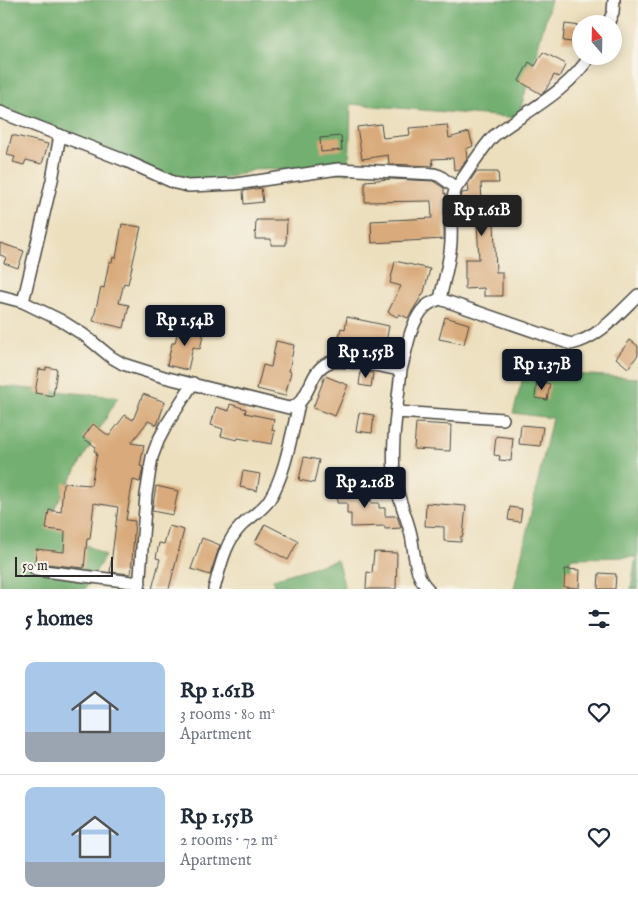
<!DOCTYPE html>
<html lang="en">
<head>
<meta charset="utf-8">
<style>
	body { margin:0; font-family:"IM FELL English",serif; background:#f2f2f3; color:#1f2937; height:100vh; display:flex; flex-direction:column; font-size:19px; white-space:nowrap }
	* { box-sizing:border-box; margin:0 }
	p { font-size:16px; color:#747a83 }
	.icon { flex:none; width:28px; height:28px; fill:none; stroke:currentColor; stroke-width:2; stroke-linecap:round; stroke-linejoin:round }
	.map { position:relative; height:589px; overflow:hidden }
	.side { display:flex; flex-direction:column; background:#fff; flex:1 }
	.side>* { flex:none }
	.needle { width:32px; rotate:340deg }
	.controls { position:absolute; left:572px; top:15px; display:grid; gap:10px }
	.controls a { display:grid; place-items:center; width:50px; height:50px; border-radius:50%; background:#fff; box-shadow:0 2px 12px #0003; font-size:25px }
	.scale { position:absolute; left:15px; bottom:12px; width:98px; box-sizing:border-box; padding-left:5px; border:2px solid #2b2b2b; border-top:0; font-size:14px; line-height:18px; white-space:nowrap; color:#2b2b2b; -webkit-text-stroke:4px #f7f3e8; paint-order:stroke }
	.price { position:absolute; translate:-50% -42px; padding:0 11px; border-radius:5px; background:#111827; color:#fff; font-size:16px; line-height:32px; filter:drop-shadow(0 1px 2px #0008) }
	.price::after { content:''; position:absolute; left:50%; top:30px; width:15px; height:11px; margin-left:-8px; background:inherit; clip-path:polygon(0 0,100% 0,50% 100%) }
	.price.active { background:#222; color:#fff }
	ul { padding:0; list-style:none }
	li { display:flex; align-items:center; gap:15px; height:125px; padding:0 25px }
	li+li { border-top:1px solid #e0e1e3 }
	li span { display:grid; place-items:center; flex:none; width:140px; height:100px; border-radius:10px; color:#555 }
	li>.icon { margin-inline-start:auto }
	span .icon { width:60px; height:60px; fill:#fffc; stroke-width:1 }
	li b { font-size:21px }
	h2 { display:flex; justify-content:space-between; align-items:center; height:60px; padding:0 25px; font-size:21px }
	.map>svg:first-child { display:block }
</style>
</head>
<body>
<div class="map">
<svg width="638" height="589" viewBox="0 0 638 589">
	<rect width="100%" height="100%" fill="#f7f3e8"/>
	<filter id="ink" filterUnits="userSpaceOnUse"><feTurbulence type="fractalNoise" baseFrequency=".02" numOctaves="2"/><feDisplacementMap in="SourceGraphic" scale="10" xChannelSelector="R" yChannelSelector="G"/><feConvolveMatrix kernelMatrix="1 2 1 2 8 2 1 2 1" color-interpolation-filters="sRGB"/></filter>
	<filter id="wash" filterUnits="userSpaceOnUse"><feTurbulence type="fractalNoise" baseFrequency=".0096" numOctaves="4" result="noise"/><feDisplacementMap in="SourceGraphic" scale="20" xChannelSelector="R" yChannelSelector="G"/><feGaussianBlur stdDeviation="1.12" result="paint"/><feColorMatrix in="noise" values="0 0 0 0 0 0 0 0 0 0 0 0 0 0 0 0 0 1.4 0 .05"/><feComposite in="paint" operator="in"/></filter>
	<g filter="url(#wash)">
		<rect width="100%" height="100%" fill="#ecdfbd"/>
		<path fill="#72af6f" stroke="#4e6d4d" d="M0 0H551L518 118 351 104 349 173 257 169 195 187 0 107Z
			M525 371 638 378V589H631L636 557 570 558 573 589H514L552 418 513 413Z
			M0 386 118 397 47 521 105 556 85 589H0Z
			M337 560 345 589H274L273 579Z"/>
		<g id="blocks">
			<path fill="#d9ab7c" d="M565 24 581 26V43L563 41Z
				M543 52 566 64 559 77 554 75 545 91 541 94 519 81 529 62 535 66Z
				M381 124 383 138 410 135 409 128 447 125 449 138 469 132 473 146 466 149 467 159 460 169 454 170 453 158 432 159 433 166 389 164 388 155 362 159 357 127Z
				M12 135 48 144 42 164 26 160 24 165 13 162 15 157 7 155Z
				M341 136 342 150 321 152 320 138Z
				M476 172H498L499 183H481L482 204H496L497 222H494L496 272H502V296H484V288L465 289V259H479L477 223H471L470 218 459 219V208L462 193 469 192 468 184Z
				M391 179 433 181 444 188V194L446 193 444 207V239L372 243 371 221 432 218 431 201 365 202V181Z
				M261 188 263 202 244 204 243 191Z
				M256 220H287L286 245H271V239H255Z
				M122 224 141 227 128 284 124 283 119 303 129 305 124 328 93 321 101 287 104 288 109 262H112L113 257 116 258Z
				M0 243 24 251 18 268 4 263 6 257 0 255Z
				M395 261 430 269 424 292 408 318 399 314 397 317 388 312 401 286 390 283Z
				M347 317 389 326 383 358 363 356 364 352 361 351 359 355 335 354 341 328 345 329Z
				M445 317 469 324 464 344 439 339Z
				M179 325 204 331 200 349 193 347 188 370 167 365 172 343H175Z
				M630 340 638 346V355L628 368 616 358Z
				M276 341 294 345 289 371 291 372 285 396 257 389 263 365 271 367Z
				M46 367 57 369 53 396 35 393 39 369 46 370Z
				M361 371 373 373 371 387 359 385Z
				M325 376 348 385 335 416 313 408Z
				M537 381 550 384 547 400 535 398Z
				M143 394 165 402 157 425 148 421 131 443 144 445 140 466 143 467 140 482 133 480 126 520 135 521 131 574 110 572 118 507 94 503 90 539H87L84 568 35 563 36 549 64 552 65 531 46 529 49 510 61 512 63 483 91 485 97 453 94 451 96 447 83 438 93 424 109 436 125 415 133 420Z
				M230 404 246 409 245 413 274 419 272 430 275 431 272 444 238 438 237 440 221 436 223 429 211 425 216 407 229 411Z
				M359 413 374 415 372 433 356 431Z
				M416 423 451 425 450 451 414 449Z
				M521 425 543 427 540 446 519 444Z
				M496 436 513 438 511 461 499 460 500 456 494 455Z
				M304 457 319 460 314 483 299 480Z
				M243 471 260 474 257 491 240 487Z
				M156 486 178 491 173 515 152 511Z
				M338 487 365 488V493H371V503H379V508H385V516H397L401 528 385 529V526L351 527V514H347V503H337Z
				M426 503 466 506 463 536H461V542L444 541V527L425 526Z
				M510 507 522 509 520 522 508 520Z
				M265 524 298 541 288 560 255 542Z
				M169 526 184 530 169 589H152L160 559 156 558 159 543 164 544Z
				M202 538 220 545 210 575 191 569Z
				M374 552 397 553 396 589H366L367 572 372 573Z
				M565 569 580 570 579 588 564 587Z
				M599 573 616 574 615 589H598Z"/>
		</g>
	</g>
	<g filter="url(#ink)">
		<use href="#blocks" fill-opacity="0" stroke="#484641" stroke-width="1"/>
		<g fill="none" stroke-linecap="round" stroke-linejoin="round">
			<g stroke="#484641" stroke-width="14">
				<path id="street" d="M608 24 613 12 614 0
					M0 112 126 161 175 183 188 186 236 184 338 169 434 174 440 176 456 188
					M0 296 23 302 60 320 84 335 111 357 123 364 164 377 289 408C311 403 308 371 328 363 342 358 384 367 401 370 407 349 410 322 425 307 429 303 435 301 440 299L571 344C599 338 618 314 638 295
					M440 299C444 280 450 261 451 242 452 223 449 205 456 188 466 175 484 144 495 135 528 110 567 92 590 56
					M23 302 52 180 60 135
					M401 370C398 402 390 449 395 480 398 499 407 517 411 535 415 554 414 575 428 589
					M397 412 503 419
					M36 570 140 583
					M139 589 146 495 152 457 158 441 167 424 193 383
					M214 589C220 568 225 542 241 526 250 517 262 511 269 500 285 476 292 432 299 404"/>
			</g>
			<use href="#street" stroke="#fff" stroke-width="11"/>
		</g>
	</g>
</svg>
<div class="controls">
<a><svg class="needle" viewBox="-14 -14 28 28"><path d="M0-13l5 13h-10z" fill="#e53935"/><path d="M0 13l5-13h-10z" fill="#747a83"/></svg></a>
</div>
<div class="scale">50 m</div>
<b class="price active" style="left:482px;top:237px">Rp 1.61B</b>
<b class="price" style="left:185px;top:347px">Rp 1.54B</b>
<b class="price" style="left:366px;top:379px">Rp 1.55B</b>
<b class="price" style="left:542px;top:391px">Rp 1.37B</b>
<b class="price" style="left:365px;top:509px">Rp 2.16B</b>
</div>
<section class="side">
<h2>5 homes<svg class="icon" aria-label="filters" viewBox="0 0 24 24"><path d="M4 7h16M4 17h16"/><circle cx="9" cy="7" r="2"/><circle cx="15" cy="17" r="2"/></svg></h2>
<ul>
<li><span style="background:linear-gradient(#a9c7e8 70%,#9aa5b1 0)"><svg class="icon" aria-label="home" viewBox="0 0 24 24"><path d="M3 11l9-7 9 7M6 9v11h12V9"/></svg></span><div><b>Rp 1.61B</b><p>3 rooms · 80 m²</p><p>Apartment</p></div><svg class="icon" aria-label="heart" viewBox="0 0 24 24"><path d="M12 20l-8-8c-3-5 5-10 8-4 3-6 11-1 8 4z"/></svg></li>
<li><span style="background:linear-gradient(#a9c7e8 75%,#9aa5b1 0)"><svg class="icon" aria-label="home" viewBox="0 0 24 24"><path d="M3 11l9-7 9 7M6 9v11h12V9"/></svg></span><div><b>Rp 1.55B</b><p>2 rooms · 72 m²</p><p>Apartment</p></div><svg class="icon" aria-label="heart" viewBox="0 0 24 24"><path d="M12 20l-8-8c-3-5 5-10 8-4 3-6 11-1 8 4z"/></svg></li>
</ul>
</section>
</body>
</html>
